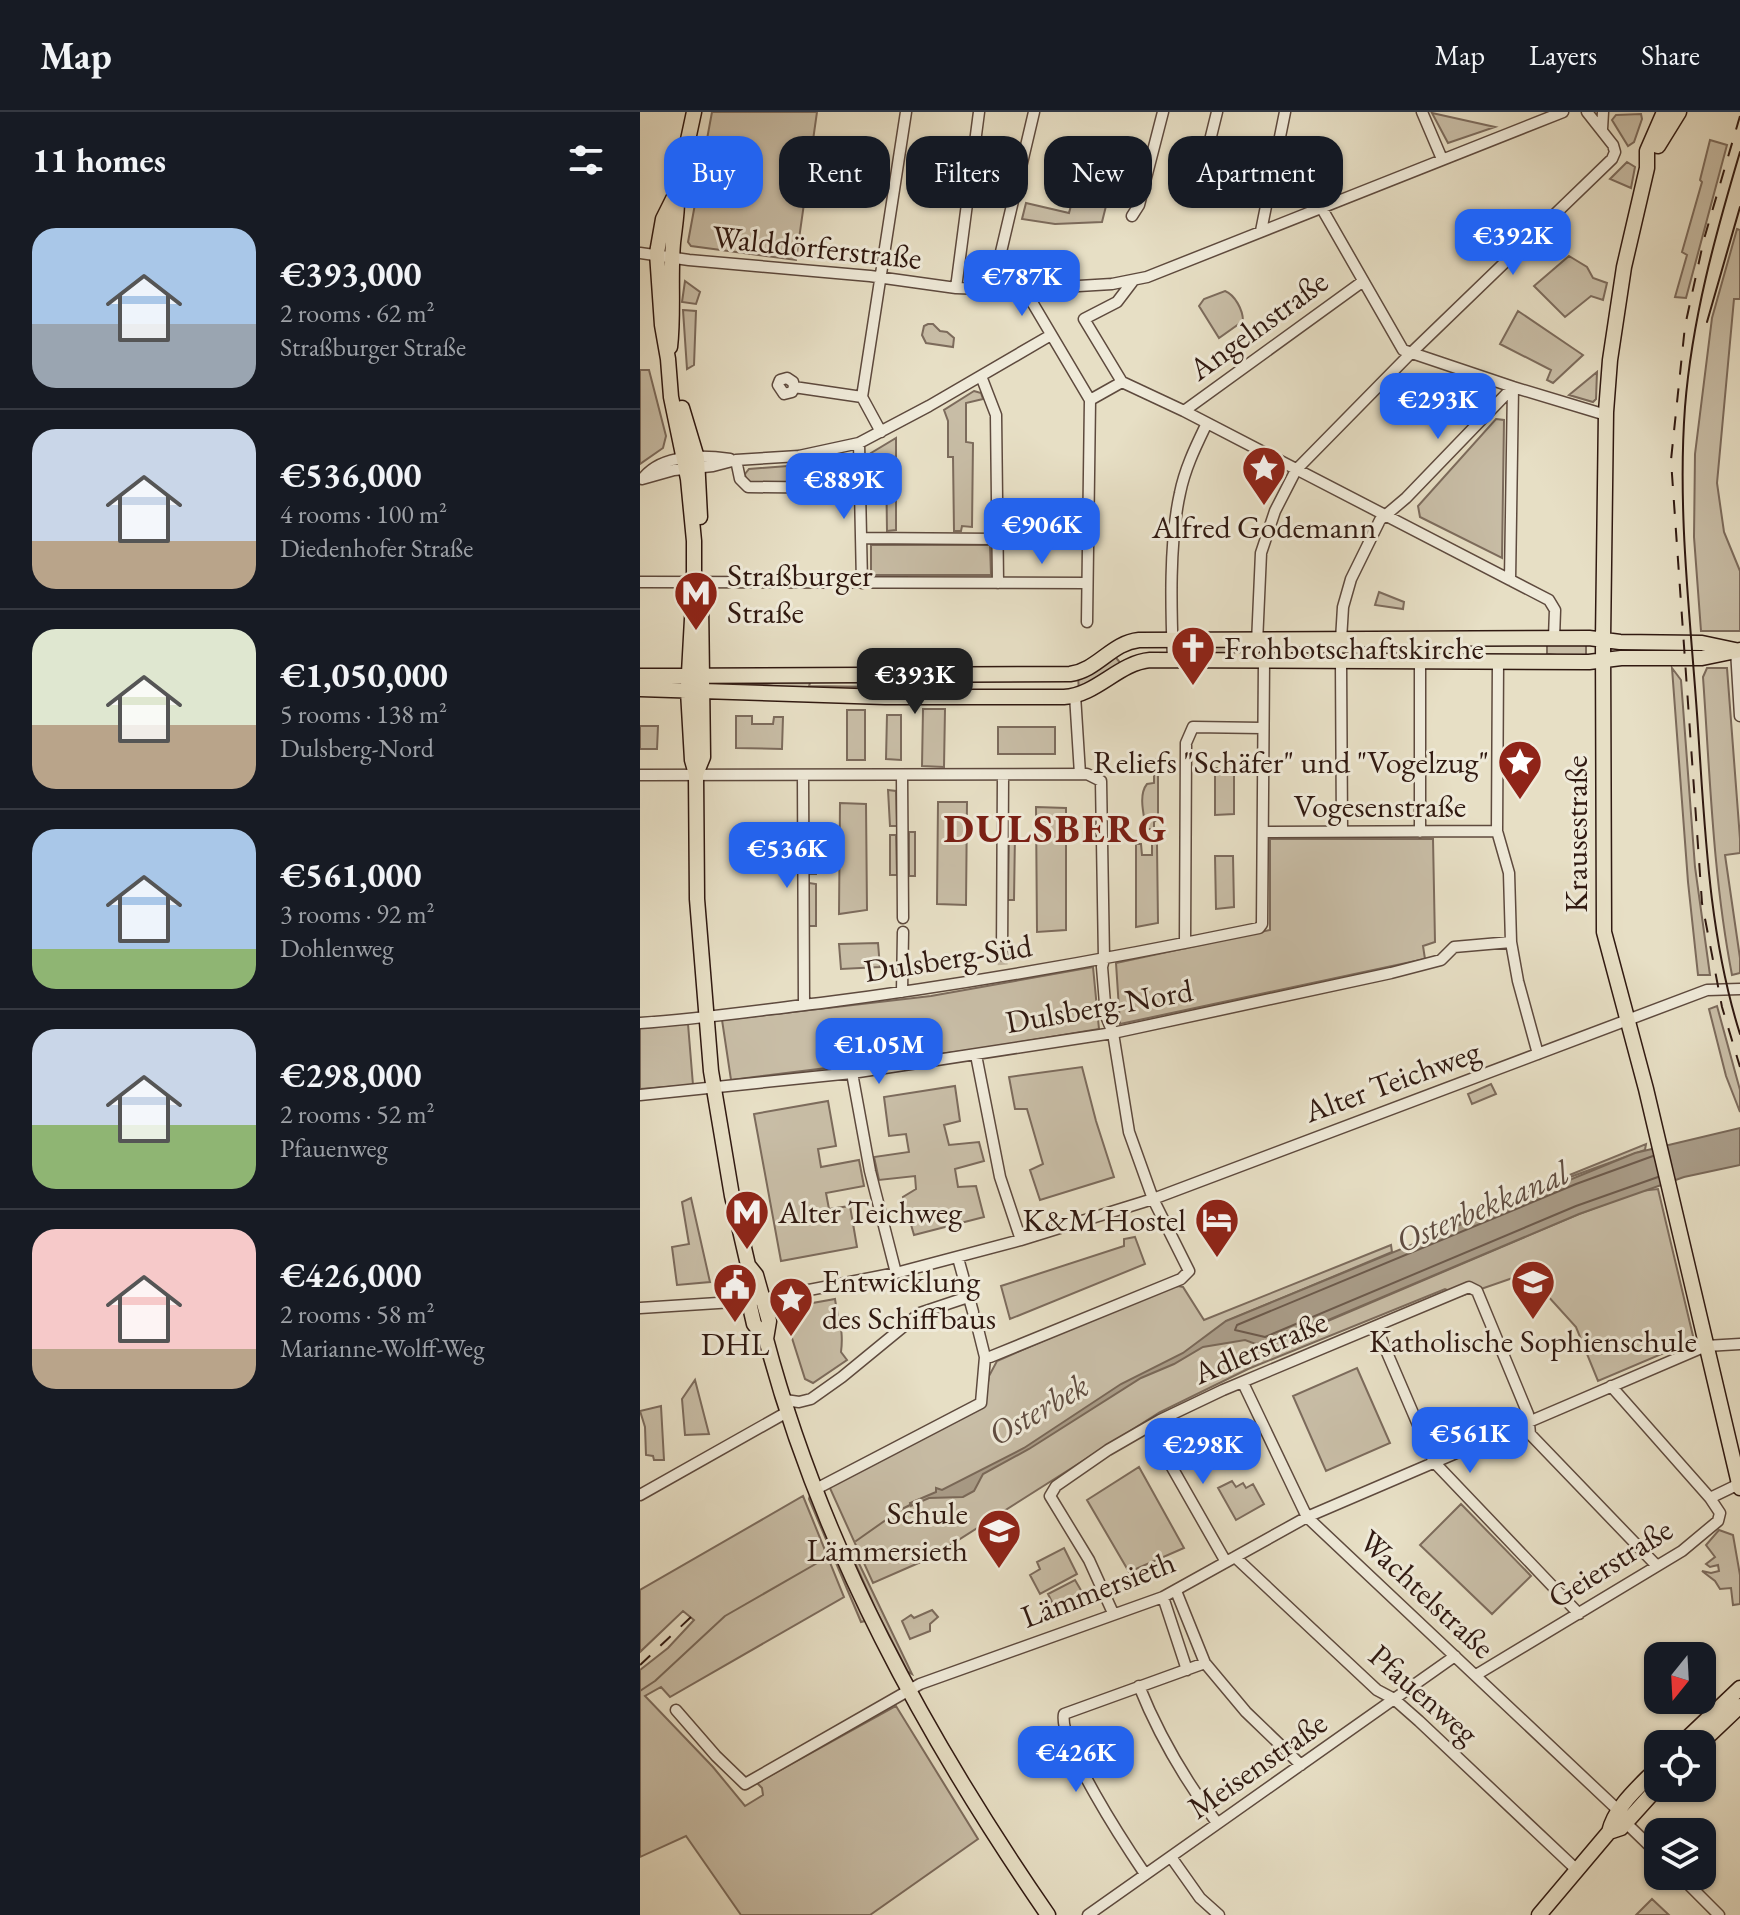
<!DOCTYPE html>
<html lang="en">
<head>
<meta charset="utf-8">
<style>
	body { margin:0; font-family:"EB Garamond",serif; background:#20242c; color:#f1f3f6; height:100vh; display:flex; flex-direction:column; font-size:30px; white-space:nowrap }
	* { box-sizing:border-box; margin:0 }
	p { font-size:26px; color:#9ea1a6 }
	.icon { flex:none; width:44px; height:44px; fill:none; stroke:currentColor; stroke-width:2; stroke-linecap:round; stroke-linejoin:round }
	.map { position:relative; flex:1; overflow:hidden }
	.side { display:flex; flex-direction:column; background:#171b24; width:640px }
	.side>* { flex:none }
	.hud { position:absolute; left:24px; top:24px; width:760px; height:72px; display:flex; gap:16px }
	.needle { width:52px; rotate:198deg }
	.buttons { position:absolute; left:1004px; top:1530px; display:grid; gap:16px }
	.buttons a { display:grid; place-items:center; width:72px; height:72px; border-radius:16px; background:#171b24; box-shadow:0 2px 6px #0004; font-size:40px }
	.price { position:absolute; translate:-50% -68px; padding:0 18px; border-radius:16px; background:#2563eb; color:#fff; font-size:26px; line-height:52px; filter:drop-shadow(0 2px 4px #0008) }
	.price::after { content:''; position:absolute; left:50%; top:48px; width:24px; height:18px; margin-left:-12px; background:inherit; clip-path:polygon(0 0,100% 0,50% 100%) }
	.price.selected { background:#222; color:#fff }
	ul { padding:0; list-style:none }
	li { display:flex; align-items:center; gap:24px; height:200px; padding:0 32px }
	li+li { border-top:2px solid #363941 }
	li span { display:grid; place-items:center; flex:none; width:224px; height:160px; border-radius:24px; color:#555 }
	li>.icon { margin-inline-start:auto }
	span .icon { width:96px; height:96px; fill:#fffc; stroke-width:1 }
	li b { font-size:34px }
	h2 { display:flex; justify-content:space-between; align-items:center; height:96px; padding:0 32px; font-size:34px }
	.pill { padding:0 28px; border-radius:24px; background:#171b24; box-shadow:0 2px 6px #0004; font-size:28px; line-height:72px }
	.pill.selected { background:#2563eb; color:#fff }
	header { display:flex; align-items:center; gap:48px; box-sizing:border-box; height:112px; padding:0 40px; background:#171b24; border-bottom:2px solid #363941 }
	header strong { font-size:38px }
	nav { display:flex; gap:44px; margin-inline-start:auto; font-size:28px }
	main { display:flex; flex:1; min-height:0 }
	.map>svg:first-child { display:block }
</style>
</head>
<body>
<header>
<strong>Map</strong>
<nav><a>Map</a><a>Layers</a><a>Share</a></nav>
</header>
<main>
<section class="side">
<h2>11 homes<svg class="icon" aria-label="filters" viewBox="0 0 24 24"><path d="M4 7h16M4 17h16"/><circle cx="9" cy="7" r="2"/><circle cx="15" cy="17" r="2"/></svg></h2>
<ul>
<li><span style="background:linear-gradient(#a9c7e8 60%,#9aa5b1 0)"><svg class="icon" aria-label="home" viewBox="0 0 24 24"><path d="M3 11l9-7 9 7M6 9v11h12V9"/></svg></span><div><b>€393,000</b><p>2 rooms · 62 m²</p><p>Straßburger Straße</p></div></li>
<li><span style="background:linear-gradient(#c9d6e8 70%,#b9a48a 0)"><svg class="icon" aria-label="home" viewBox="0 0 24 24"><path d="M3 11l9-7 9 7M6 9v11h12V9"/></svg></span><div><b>€536,000</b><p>4 rooms · 100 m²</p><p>Diedenhofer Straße</p></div></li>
<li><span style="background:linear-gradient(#dfe7d0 60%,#b9a48a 0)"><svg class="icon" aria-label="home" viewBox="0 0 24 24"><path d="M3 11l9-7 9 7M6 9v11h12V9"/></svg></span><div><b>€1,050,000</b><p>5 rooms · 138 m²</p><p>Dulsberg-Nord</p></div></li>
<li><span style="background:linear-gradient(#a9c7e8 75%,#8fb573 0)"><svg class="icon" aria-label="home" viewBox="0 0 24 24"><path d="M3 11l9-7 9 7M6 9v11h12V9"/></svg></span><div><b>€561,000</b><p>3 rooms · 92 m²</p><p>Dohlenweg</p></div></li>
<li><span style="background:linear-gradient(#c9d6e8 60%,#8fb573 0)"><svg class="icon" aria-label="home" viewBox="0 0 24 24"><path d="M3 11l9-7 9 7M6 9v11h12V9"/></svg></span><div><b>€298,000</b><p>2 rooms · 52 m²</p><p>Pfauenweg</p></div></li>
<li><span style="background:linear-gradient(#f6c9c9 75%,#b9a48a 0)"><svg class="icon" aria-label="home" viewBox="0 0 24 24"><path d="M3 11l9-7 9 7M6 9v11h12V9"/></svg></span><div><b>€426,000</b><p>2 rooms · 58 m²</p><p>Marianne-Wolff-Weg</p></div></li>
</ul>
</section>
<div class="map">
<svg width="1100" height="1803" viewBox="0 0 1100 1803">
	<rect width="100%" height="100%" fill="#e7dfc5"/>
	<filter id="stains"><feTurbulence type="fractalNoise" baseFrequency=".0025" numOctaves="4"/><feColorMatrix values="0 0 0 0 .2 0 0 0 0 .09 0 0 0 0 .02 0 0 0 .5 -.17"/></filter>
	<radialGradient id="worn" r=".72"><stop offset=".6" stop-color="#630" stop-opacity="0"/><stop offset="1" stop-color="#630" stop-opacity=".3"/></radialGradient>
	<path fill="#c8bda6" stroke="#7c6b5c" stroke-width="2" d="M72 0H177L156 148 51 134 48 130Z
		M792 1 855 15 808 31Z
		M1001 2 1002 7 994 30 988 34 972 8 976 3Z
		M1070 28 1087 33 1046 186 1035 185 1047 143 1042 140 1062 70 1060 68Z
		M987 50 995 55 991 76 970 67Z
		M433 86 466 94 462 110 415 112 382 107 386 91 429 101Z
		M1097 117 1100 118V187H1094L1077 371 1084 420 1100 459V519H1061L1054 425 1055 342 1072 206Z
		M929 144 947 155 953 166 967 171 963 188 951 184 925 205 894 174Z
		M45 169 60 180 56 192 42 190Z
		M585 179C595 183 603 198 603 209L579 226 559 194 564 187Z
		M43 198 56 199 54 253 47 257Z
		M878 199 943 243 913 271 907 268 911 258 860 232Z
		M288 212H293L300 219 307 220 314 226 313 235 286 231 282 223 284 214Z
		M0 258H9L26 324 23 336 0 352Z
		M957 260 956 287 953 290 929 283Z
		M334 279 341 281 343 287 326 291V330L333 331 332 415 322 414 321 419H314L313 345H308V309L304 298Z
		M856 307 864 308 862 446 780 405 778 394Z
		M256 326V418L247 419 246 345 233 344 231 341Z
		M202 345 213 350V367L208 374H114L106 369 105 362 109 357 161 353Z
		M231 433H350L351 463H231Z
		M739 480 764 490 763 497 735 493Z
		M537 531 612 534 604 542 537 546Z
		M907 531H946V546L907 542Z
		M473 542 482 553 439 579 438 564Z
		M1032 556 1041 568 1055 755 1070 863H1058L1048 770Z
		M1067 556H1087L1100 727V741L1085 743 1100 846V861L1092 863C1073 765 1070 664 1063 565Z
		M172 565 169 574 243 575 242 582 78 576V572H127Z
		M283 597H305L304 655 282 654Z
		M207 598H225V648H207Z
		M247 603H261V648L246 647Z
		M96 604H112V612H133L134 605H143L142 637 96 636Z
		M0 614H18L17 637H0Z
		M358 615H415V642H358Z
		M508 647H518V707L514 710V717H506C504 703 498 683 507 672L514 671V661L508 660Z
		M575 656H594V702L575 703Z
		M248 678 256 679 257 714H250Z
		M298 690H327L326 793 297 792Z
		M200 691 226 692 227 798 199 802Z
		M396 695 426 696V818L397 820Z
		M171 718H177L176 762H170Z
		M269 720H275V764H269Z
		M369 721H375L374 788H368Z
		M250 723H256L257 763H250Z
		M630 727H793L795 830 783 834 785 847 480 912 476 851 630 818Z
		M496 732H501L502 743H512V732H517L518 811 496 815Z
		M575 744H593L594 795 576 797Z
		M169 771 176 772V814H169Z
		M238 831 240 855 201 857 199 832Z
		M453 855 459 917 339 937 91 968 82 908 291 884Z
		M1077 894 1100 978V1000L1086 964 1069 897Z
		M48 912 53 973 0 977V915Z
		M442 955 456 1009 474 1065 400 1088 390 1058 403 1052 387 997H375L369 965Z
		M851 972 856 982 832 992 828 982Z
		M315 974 320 1009 304 1013 309 1033 339 1030 344 1049 315 1057 318 1075 336 1074 344 1105 274 1123 263 1085 276 1077 275 1064 239 1068 234 1045 269 1040 266 1022 249 1024 244 985Z
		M188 989 196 1034 178 1037 181 1055 219 1048 224 1074 186 1081 189 1097 210 1094 217 1135 141 1149 114 1002Z
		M1006 1032 1005 1038 933 1064 792 1123 791 1119Z
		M1018 1077 1053 1224 1050 1230 958 1269 936 1215 887 1161 821 1184 805 1177 608 1257 520 1300 290 1446 233 1471 189 1374 344 1295 349 1264 357 1249 518 1179 538 1174 543 1175 564 1208 751 1133 752 1140 587 1209 627 1235 939 1102 1000 1079Z
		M51 1086 70 1170 37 1173 32 1135 49 1132 42 1090Z
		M495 1125 505 1152 370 1207 361 1174 484 1134V1127Z
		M195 1187C198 1209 204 1216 201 1240L207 1248 173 1271 165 1267 145 1204 156 1194Z
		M717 1256 750 1331 686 1359 653 1284Z
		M55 1268 69 1322 45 1323 42 1287Z
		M21 1294 24 1348H14L13 1344 6 1343 5 1315 0 1299Z
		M582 1310 592 1330 585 1334 588 1339 581 1343 583 1349 569 1356 553 1324Z
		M499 1355 544 1436 489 1460 447 1388Z
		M592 1369 596 1375 603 1371 606 1376 613 1372 624 1392 596 1408 578 1376Z
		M170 1383 225 1509 221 1510 169 1387Z
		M163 1384 204 1485 30 1585 21 1575 5 1584 73 1655 105 1694 123 1683 122 1676 117 1671 256 1594 338 1727 230 1803H101L46 1724 0 1745V1558L28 1536 54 1508 43 1499 0 1540V1478Z
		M821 1392 891 1464 852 1502 780 1433Z
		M1079 1418 1093 1423 1100 1463V1492L1093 1493 1091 1476 1080 1477 1075 1469 1062 1459 1071 1461 1079 1459 1078 1453 1070 1455 1066 1452 1075 1445 1066 1433Z
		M424 1436 437 1462 400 1482 390 1463 400 1457 397 1450Z
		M213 1439 272 1562 268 1560 237 1500 211 1442Z
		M435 1468 445 1485 417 1500 408 1482Z
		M292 1498 298 1505 290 1512V1519L270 1527 262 1509 271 1503 274 1506Z
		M1012 1787 1029 1803H996Z"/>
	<path fill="#a99c88" stroke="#796858" stroke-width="2" d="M1100 1016V1053L1044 1065 939 1102 624 1235 605 1228 563 1235 534 1252 501 1266 389 1337 343 1362 334 1379 323 1385 289 1386 271 1394 270 1391 296 1380V1376L302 1378 384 1336 481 1272 543 1241 586 1209 995 1041Z"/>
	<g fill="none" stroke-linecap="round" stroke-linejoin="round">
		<path stroke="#6c5a4c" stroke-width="2" d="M1013 1044 936 1072 597 1213 595 1218 625 1225 936 1094 1018 1065"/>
		<path stroke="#796858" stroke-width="2" d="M216 1429 260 1398 272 1392
			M0 1579 15 1569 85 1504 179 1450"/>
		<path stroke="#c2b7a1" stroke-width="10" stroke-dasharray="10 5" stroke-linecap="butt" d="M362 843 363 856"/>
		<g stroke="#5e4a3e" stroke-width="13">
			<path id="minor" d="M782 0 802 47
				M962 17 963 0
				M558 77 577 0
				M681 95 763 238 873 275 966 303
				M492 104 499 93 523 0
				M621 119 645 0
				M0 141 49 148 230 164 316 176 372 178 472 172 507 165 923 0
				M316 176 339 0
				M391 177 392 190 450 288 447 510
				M352 178 394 0
				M341 264 356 303 358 471
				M482 270 544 299 909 488 915 498 914 526
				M482 270 444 207 477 190 493 169
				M154 275 152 280 144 282 138 273 140 268 147 266 153 270 154 275 222 285
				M450 288 482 270
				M544 299 722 170
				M241 320 222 285 266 0
				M219 331 222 471
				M96 348 100 367 108 375 221 376
				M4 365C23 342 63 343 90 347
				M2 367 34 358 73 354 96 348 159 344 219 331 289 294 411 223
				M221 426 357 427
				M870 468 873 275
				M0 470 447 471
				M701 528 703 495 711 467 740 408 766 386 873 275
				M1096 538 1100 604
				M533 548C531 497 529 430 540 381 545 356 556 334 567 311
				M606 549 612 543 617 531 621 441 635 399 656 358 770 242 972 47 975 40 973 33 947 0
				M858 549 857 719 869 761 871 830 878 869 898 942
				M701 550 702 720
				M435 583 440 662
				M0 663 447 662 461 669 464 847 462 855 466 904 473 921 489 1020 513 1087 549 1159 541 1167 350 1245H345
				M163 663 164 893
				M262 663 263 806
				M623 720 857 719
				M780 720V528
				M545 831 546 631 553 615 622 616
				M362 843 363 663
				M262 880 263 820
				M0 911C60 907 121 898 181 891 328 872 474 846 619 816L622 812 624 549
				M336 943 360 1065 381 1128
				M212 961 230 1059 256 1161
				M0 983 212 961 473 921 751 861 801 848 814 835 871 830
				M318 1146 333 1200
				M0 1196 109 1189 133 1185 256 1161 381 1128 513 1087 1067 878 1100 877
				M736 1215 794 1350 939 1502
				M603 1271 667 1405 979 1699
				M971 1274 1070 1386
				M145 1288 159 1290 171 1287 202 1265 280 1201 328 1185
				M509 1315 586 1450
				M176 1377 341 1291 345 1245 337 1213
				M0 1383 149 1299
				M595 1445 737 1578 754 1587 779 1609 938 1759
				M536 1479 565 1551 606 1600 661 1653
				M523 1485 547 1558
				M473 1501 449 1448 410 1384 416 1374 468 1338 520 1308 583 1278 829 1175 837 1179 888 1302 890 1322 1017 1454
				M836 1563 1042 1439 1078 1409 1080 1401 1070 1386 1099 1372
				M499 1574C519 1624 545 1668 577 1711
				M36 1598 76 1644 105 1672 280 1572 523 1485 667 1405 1066 1234 1100 1232
				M986 1711 1018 1742
				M531 1745 560 1786 579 1803
				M505 1762C486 1734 418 1631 424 1602L565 1551
				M1040 1764 1079 1803
				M448 1803 815 1544"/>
		</g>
		<g stroke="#301911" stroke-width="17">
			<path id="major" d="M54 0 37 79 23 107 17 141 22 213 28 247 31 285 48 367 54 429V471L48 579 52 648 56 662 57 787 71 959 92 1084 108 1153 116 1163 129 1209 126 1227
				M1024 0 1007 39V56L984 155 970 248 966 300 963 528 964 820 1006 977 1100 1376
				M1018 34 1039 0
				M30 235C34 200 30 166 33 131 35 113 38 98 37 80
				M42 296 57 346 60 405
				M0 564 430 562C458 558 471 531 499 528L949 526 980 530 1062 531 1095 538
				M0 577 245 585H424C457 583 478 551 510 548L949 550 981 546H1062L1100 538
				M56 662 63 645 61 489
				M108 1153 103 1164 114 1212 126 1227C181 1435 286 1626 408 1803
				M1041 1632 1100 1576
				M1060 1632 1100 1594
				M969 1720 981 1716 1018 1675
				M899 1803 969 1720C975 1694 1000 1674 1018 1655"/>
		</g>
		<use href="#minor" stroke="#efead9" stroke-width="10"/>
		<use href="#major" stroke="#e7dfc5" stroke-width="14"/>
		<path stroke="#301911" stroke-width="2" d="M1100 40C1075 124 1052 207 1045 295 1037 402 1051 510 1058 616 1065 719 1069 824 1100 922
			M1067 210 1100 95"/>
		<path stroke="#301911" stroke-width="2" stroke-dasharray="14 14" stroke-linecap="butt" d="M1100 4 1064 127 1045 214 1031 348 1062 791 1082 895 1100 955
			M0 1553 51 1505"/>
	</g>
	<defs>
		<g id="sight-pin" transform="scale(2.3)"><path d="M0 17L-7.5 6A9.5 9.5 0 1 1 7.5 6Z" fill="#8f2418" stroke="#efead9"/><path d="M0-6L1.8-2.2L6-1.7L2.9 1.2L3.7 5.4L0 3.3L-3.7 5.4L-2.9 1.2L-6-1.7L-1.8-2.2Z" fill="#fff"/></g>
		<g id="metro-pin" transform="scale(2.3)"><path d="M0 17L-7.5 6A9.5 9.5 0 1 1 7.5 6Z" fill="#8f2418" stroke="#efead9"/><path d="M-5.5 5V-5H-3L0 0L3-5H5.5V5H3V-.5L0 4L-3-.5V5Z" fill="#fff"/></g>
		<g id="church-pin" transform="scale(2.3)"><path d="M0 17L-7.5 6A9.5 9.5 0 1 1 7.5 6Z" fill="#8f2418" stroke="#efead9"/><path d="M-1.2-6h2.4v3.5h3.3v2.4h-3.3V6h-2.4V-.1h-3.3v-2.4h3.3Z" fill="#fff"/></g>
		<g id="hotel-pin" transform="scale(2.3)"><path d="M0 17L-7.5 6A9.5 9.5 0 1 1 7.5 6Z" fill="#8f2418" stroke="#efead9"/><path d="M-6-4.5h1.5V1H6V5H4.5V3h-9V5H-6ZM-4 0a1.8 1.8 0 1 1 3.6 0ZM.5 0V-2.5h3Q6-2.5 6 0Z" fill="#fff"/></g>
		<g id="school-pin" transform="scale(2.3)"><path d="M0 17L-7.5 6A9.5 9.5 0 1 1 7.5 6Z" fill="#8f2418" stroke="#efead9"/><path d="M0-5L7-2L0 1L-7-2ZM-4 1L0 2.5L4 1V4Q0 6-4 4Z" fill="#fff"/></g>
		<g id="civic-pin" transform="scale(2.3)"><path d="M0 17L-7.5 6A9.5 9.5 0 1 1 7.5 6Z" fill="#8f2418" stroke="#efead9"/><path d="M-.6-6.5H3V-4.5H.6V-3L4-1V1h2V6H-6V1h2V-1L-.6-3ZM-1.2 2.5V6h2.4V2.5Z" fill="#fff"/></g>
	</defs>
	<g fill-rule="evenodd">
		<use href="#sight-pin" x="624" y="356"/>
		<use href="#metro-pin" x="56" y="481"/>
		<use href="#church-pin" x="553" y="536"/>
		<use href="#sight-pin" x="880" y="650"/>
		<use href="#metro-pin" x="107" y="1100"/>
		<use href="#hotel-pin" x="577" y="1108"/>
		<use href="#school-pin" x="893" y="1170"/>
		<use href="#civic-pin" x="95" y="1173"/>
		<use href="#sight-pin" x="151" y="1187"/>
		<use href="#school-pin" x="359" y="1419"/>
	</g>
	<g text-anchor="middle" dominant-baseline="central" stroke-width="6" stroke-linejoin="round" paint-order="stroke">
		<g font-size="32" fill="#301911" stroke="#efead9">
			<text transform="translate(177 135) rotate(6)">Walddörferstraße</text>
			<text transform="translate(618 213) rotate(-36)">Angelnstraße</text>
			<text x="740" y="694">Vogesenstraße</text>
			<text transform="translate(936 722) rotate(-90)">Krausestraße</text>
			<text transform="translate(308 846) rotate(-9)">Dulsberg-Süd</text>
			<text transform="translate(459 894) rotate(-10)">Dulsberg-Nord</text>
			<text transform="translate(752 969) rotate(-20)">Alter Teichweg</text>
			<text transform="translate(620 1235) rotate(-23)">Adlerstraße</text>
			<text transform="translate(970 1451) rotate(-32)">Geierstraße</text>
			<text transform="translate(458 1477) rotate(-21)">Lämmersieth</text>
			<text transform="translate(787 1482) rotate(43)">Wachtelstraße</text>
			<text transform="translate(784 1582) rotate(41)">Pfauenweg</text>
			<text transform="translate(617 1653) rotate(-35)">Meisenstraße</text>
		</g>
		<g font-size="32" fill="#301911" stroke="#efead9" text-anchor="start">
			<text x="624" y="415" text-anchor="middle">Alfred Godemann</text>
			<text x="87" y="463">Straßburger<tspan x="87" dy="37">Straße</tspan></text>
			<text x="584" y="536">Frohbotschaftskirche</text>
			<text x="849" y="650" text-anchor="end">Reliefs "Schäfer" und "Vogelzug"</text>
			<text x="138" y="1100">Alter Teichweg</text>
			<text x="546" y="1108" text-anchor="end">K&amp;M Hostel</text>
			<text x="182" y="1169">Entwicklung<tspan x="182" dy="37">des Schiffbaus</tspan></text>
			<text x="893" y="1229" text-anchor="middle">Katholische Sophienschule</text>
			<text x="95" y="1232" text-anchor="middle">DHL</text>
			<text x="328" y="1401" text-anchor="end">Schule<tspan x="328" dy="37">Lämmersieth</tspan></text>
		</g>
		<g font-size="34" font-style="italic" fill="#604d41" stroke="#efead9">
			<text transform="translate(842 1094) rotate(-23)">Osterbekkanal</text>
			<text transform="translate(398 1297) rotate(-30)">Osterbek</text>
		</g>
		<g font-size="40" font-weight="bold" letter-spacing="2" fill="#7a1f14" stroke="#efead9">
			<text x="416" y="716">DULSBERG</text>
		</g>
	</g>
	<rect width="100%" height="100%" filter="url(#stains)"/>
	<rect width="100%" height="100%" fill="url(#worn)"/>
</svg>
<div class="buttons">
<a><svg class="needle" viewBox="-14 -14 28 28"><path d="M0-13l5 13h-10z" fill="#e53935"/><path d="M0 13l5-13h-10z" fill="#9ea1a6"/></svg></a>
<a><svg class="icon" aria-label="locate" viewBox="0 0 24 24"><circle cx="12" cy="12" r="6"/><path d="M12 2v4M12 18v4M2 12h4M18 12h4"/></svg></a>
<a><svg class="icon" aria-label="layers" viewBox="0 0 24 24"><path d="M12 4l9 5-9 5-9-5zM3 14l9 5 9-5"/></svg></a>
</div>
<b class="price" style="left:873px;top:165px">€392K</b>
<b class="price" style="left:382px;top:206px">€787K</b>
<b class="price" style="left:798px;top:329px">€293K</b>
<b class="price" style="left:204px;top:409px">€889K</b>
<b class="price" style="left:402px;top:454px">€906K</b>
<b class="price selected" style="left:275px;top:604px">€393K</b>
<b class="price" style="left:147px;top:778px">€536K</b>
<b class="price" style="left:239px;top:974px">€1.05M</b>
<b class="price" style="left:830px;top:1363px">€561K</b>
<b class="price" style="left:563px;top:1374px">€298K</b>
<b class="price" style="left:436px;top:1682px">€426K</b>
<div class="hud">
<a class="pill selected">Buy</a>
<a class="pill">Rent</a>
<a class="pill">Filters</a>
<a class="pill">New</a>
<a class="pill">Apartment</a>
</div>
</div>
</main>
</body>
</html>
